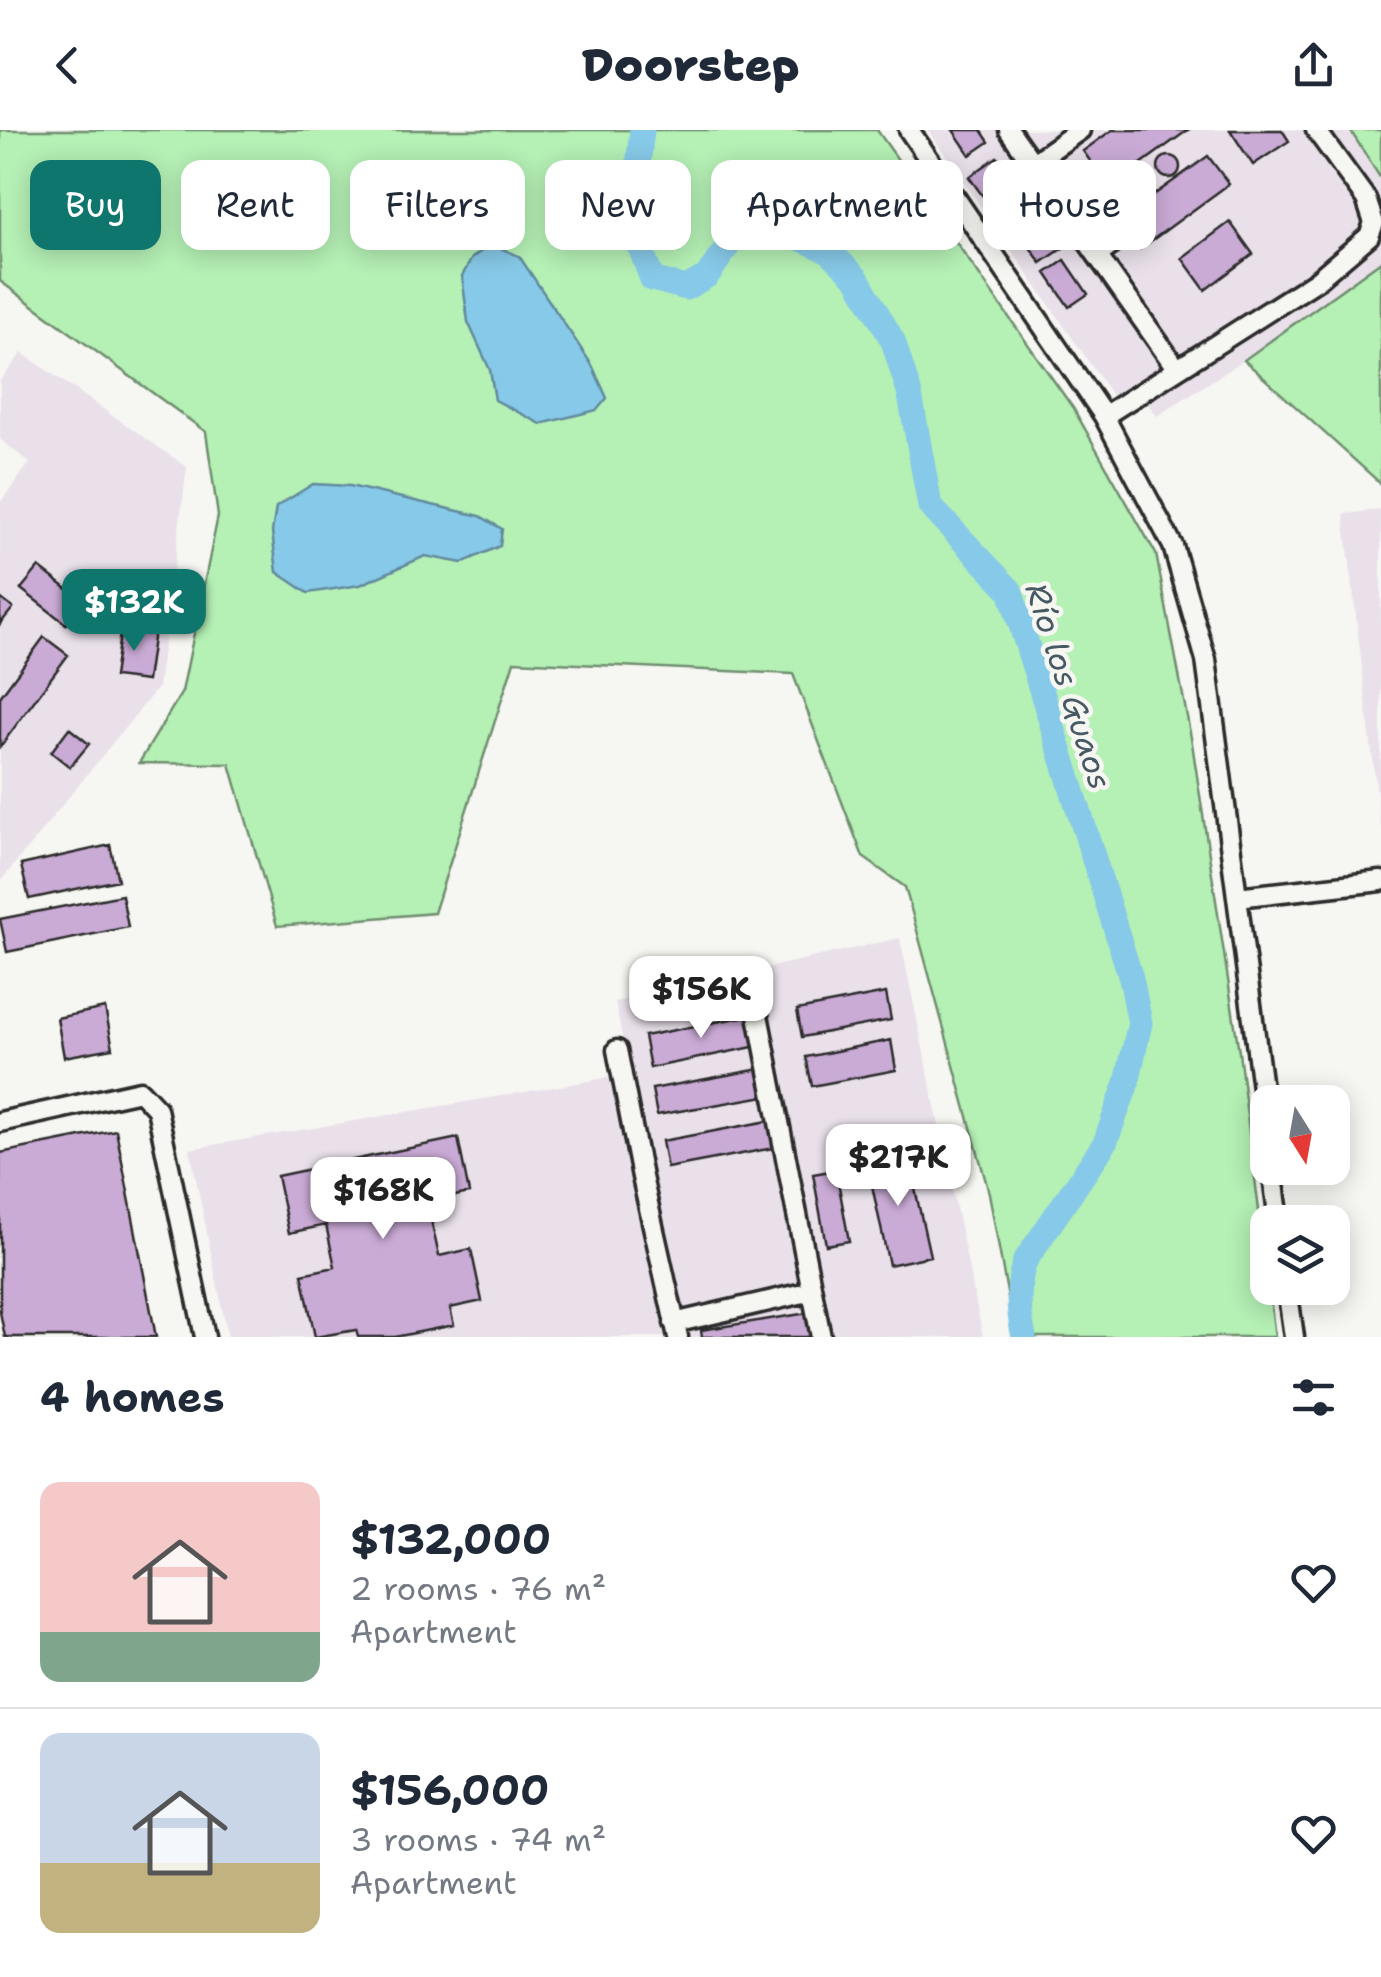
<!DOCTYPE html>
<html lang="en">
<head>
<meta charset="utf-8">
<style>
	body { margin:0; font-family:"Shantell Sans",sans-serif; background:#f6f6f7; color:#1f2937; height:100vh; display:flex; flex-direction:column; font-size:38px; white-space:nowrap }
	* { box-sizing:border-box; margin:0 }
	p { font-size:32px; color:#747a83 }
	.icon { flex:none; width:55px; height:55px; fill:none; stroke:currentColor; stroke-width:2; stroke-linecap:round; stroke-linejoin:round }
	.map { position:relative; height:1207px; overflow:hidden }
	.details { display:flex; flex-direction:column; background:#fff; flex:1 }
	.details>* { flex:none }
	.guide { position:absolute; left:30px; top:30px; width:1322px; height:90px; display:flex; gap:20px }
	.needle { width:65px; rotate:169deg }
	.fabs { position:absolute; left:1250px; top:955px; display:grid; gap:20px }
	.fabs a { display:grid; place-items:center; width:100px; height:100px; border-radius:20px; background:#fff; box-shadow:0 5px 25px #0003; font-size:50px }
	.price { position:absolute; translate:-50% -85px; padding:0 22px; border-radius:20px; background:#fff; color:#222; font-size:32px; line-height:65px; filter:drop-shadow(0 2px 5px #0008) }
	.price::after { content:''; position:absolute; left:50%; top:60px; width:30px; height:22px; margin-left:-15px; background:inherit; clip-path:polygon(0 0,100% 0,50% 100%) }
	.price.current { background:#0f766e; color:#fff }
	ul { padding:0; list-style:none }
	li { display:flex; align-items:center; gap:30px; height:250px; padding:0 40px }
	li+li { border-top:2px solid #e0e1e3 }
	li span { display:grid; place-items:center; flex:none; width:280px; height:200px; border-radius:20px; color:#555 }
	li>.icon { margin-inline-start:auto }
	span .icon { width:120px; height:120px; fill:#fffc; stroke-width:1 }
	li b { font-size:42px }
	h2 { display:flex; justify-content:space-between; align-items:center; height:120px; padding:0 40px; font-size:42px }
	.chip { padding:0 35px; border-radius:20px; background:#fff; box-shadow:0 5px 25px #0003; font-size:35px; line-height:90px }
	.chip.current { background:#0f766e; color:#fff }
	header { display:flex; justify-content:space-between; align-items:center; height:130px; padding:0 40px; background:#fff; font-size:45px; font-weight:800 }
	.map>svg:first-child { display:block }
</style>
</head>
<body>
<header><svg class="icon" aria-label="back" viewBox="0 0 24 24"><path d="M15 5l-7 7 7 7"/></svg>Doorstep<svg class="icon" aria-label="share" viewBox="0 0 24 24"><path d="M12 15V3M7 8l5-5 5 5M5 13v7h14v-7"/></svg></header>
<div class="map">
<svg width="1381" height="1207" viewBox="0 0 1381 1207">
	<rect width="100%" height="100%" fill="#f6f6f2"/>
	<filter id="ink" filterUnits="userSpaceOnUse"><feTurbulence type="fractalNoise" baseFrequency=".01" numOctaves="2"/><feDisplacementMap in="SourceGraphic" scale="20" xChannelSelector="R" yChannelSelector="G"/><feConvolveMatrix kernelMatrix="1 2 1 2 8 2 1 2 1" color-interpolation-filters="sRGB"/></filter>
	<g filter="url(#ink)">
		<path fill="#e9e0ea" d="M928 0H1350L1381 49V131L1244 230 1157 286 1136 257 1112 265Z
			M22 223 187 337 158 557 0 752V373L30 333 0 309V251Z
			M1381 380V699L1344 384Z
			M900 808 983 1207H685L615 872Z
			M618 946 671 1207H228L190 1019Z"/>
		<path fill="#b5f0b5" stroke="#708e70" stroke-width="2.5" d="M0 0H877L1073 278 1156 424 1192 613 1239 922 1275 1207H1015L989 1063 905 757 863 727 793 544 514 531 434 783 277 796 230 634 139 633 182 562 218 386 206 302 0 151Z
			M1350 0H1381V49Z
			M1381 131V354L1244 230Z"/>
		<path fill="#87c9e8" stroke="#628a9c" stroke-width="2.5" d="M491 114 519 126 592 235 607 268 597 280 541 294 495 270 490 240 468 192 462 146 472 128Z
			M313 354 350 356 480 386 502 399 500 416 462 433 425 426 360 455 308 463 277 442 272 402 276 377Z"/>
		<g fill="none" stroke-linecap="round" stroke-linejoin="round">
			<path stroke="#87c9e8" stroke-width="25" d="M642 0 636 54 638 112 652 149 686 158 707 146 740 99 755 94 785 102 829 121 857 148 893 211 910 265 930 376 1010 460 1131 848 1140 893 1127 953 1105 1013 1025 1131C1016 1156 1018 1181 1024 1207"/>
		</g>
		<path fill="#caabd6" stroke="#2b2b2b" stroke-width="2.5" d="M953 0H981L989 12 970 25Z
			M1112 0H1188L1109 57 1083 21Z
			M1230 0H1282L1289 11 1253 35Z
			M1208 26 1229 54 1140 119 1119 90Z
			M1158 37a11 11 0 1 1 22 0a11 11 0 1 1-22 0Z
			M997 27 1034 78 1013 93 990 59 982 65 969 47Z
			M1037 82 1063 118 1041 133 1016 97Z
			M1230 92 1253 124 1205 160 1182 128Z
			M1065 130 1088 164 1069 177 1046 143Z
			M39 437 84 472 66 494 21 459Z
			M0 468 13 478 0 494Z
			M121 497 154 501 147 551 114 547Z
			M44 507 68 525 0 617V567Z
			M69 598 89 614 70 637 51 622Z
			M110 715 118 750 29 769 21 735Z
			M122 765 128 797 7 822 0 789Z
			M886 863 891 890 802 907 797 880Z
			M105 878 113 918 64 927 57 888Z
			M752 885 758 916 650 938 644 906Z
			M891 910 896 940 812 956 806 927Z
			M760 939 765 966 657 985 652 959Z
			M768 991 773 1018 667 1038 662 1011Z
			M116 1000 156 1207H5L0 1182V1023Z
			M458 1008 469 1063 427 1072 439 1126 471 1119 482 1171 450 1178 454 1195 395 1207H358L356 1200 315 1207 302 1144 335 1137 326 1095 289 1103 277 1046Z
			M907 1023 930 1126 889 1135 867 1032Z
			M836 1040 849 1111 826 1115 813 1044Z
			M808 1183 812 1207H702L701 1200Z"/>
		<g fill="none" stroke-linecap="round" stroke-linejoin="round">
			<g stroke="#2b2b2b" stroke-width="25">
				<path id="minor" d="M909 0 1104 286 1173 416 1206 530 1268 1004
					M1009 0 1177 239
					M1033 33 1080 0
					M1098 125 1121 108
					M1104 286 1316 151 1369 106 1374 93 1366 69 1316 0
					M1237 767 1381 751
					M758 885 821 1207
					M617 920 642 1047 678 1207
					M0 992 140 961 157 979 205 1207
					M1272 1038 1279 1092
					M1287 1158 1294 1207
					M674 1193 812 1161"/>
			</g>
			<use href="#minor" stroke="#f6f6f2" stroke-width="18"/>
		</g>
	</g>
	<g text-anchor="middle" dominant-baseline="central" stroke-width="9" stroke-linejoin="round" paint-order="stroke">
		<g font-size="32" font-style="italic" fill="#475a64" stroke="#f6f6f2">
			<text transform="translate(1069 556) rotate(72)">Río los Guaos</text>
		</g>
	</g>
</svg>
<div class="fabs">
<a><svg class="needle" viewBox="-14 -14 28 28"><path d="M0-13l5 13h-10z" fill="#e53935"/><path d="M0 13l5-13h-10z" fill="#747a83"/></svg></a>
<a><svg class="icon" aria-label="layers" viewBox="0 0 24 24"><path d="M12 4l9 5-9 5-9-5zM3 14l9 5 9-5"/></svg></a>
</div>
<b class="price current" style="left:134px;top:524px">$132K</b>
<b class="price" style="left:701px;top:911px">$156K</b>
<b class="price" style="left:898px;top:1079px">$217K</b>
<b class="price" style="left:383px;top:1112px">$168K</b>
<div class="guide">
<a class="chip current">Buy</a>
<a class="chip">Rent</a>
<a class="chip">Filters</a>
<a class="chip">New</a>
<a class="chip">Apartment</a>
<a class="chip">House</a>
</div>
</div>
<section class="details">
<h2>4 homes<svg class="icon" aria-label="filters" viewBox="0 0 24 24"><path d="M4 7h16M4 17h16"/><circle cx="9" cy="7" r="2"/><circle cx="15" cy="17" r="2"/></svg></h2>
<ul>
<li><span style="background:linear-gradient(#f6c9c9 75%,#7fa58c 0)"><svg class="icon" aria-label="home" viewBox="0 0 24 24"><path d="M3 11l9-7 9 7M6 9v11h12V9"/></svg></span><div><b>$132,000</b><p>2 rooms · 76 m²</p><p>Apartment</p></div><svg class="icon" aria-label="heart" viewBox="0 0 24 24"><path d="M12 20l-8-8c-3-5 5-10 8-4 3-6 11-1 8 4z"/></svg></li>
<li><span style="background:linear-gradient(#c9d6e8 65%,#c2b280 0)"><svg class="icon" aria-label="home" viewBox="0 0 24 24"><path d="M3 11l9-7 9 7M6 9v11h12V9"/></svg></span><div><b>$156,000</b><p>3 rooms · 74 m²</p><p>Apartment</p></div><svg class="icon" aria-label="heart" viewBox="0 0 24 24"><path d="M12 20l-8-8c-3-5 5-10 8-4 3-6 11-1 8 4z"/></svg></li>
</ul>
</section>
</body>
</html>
